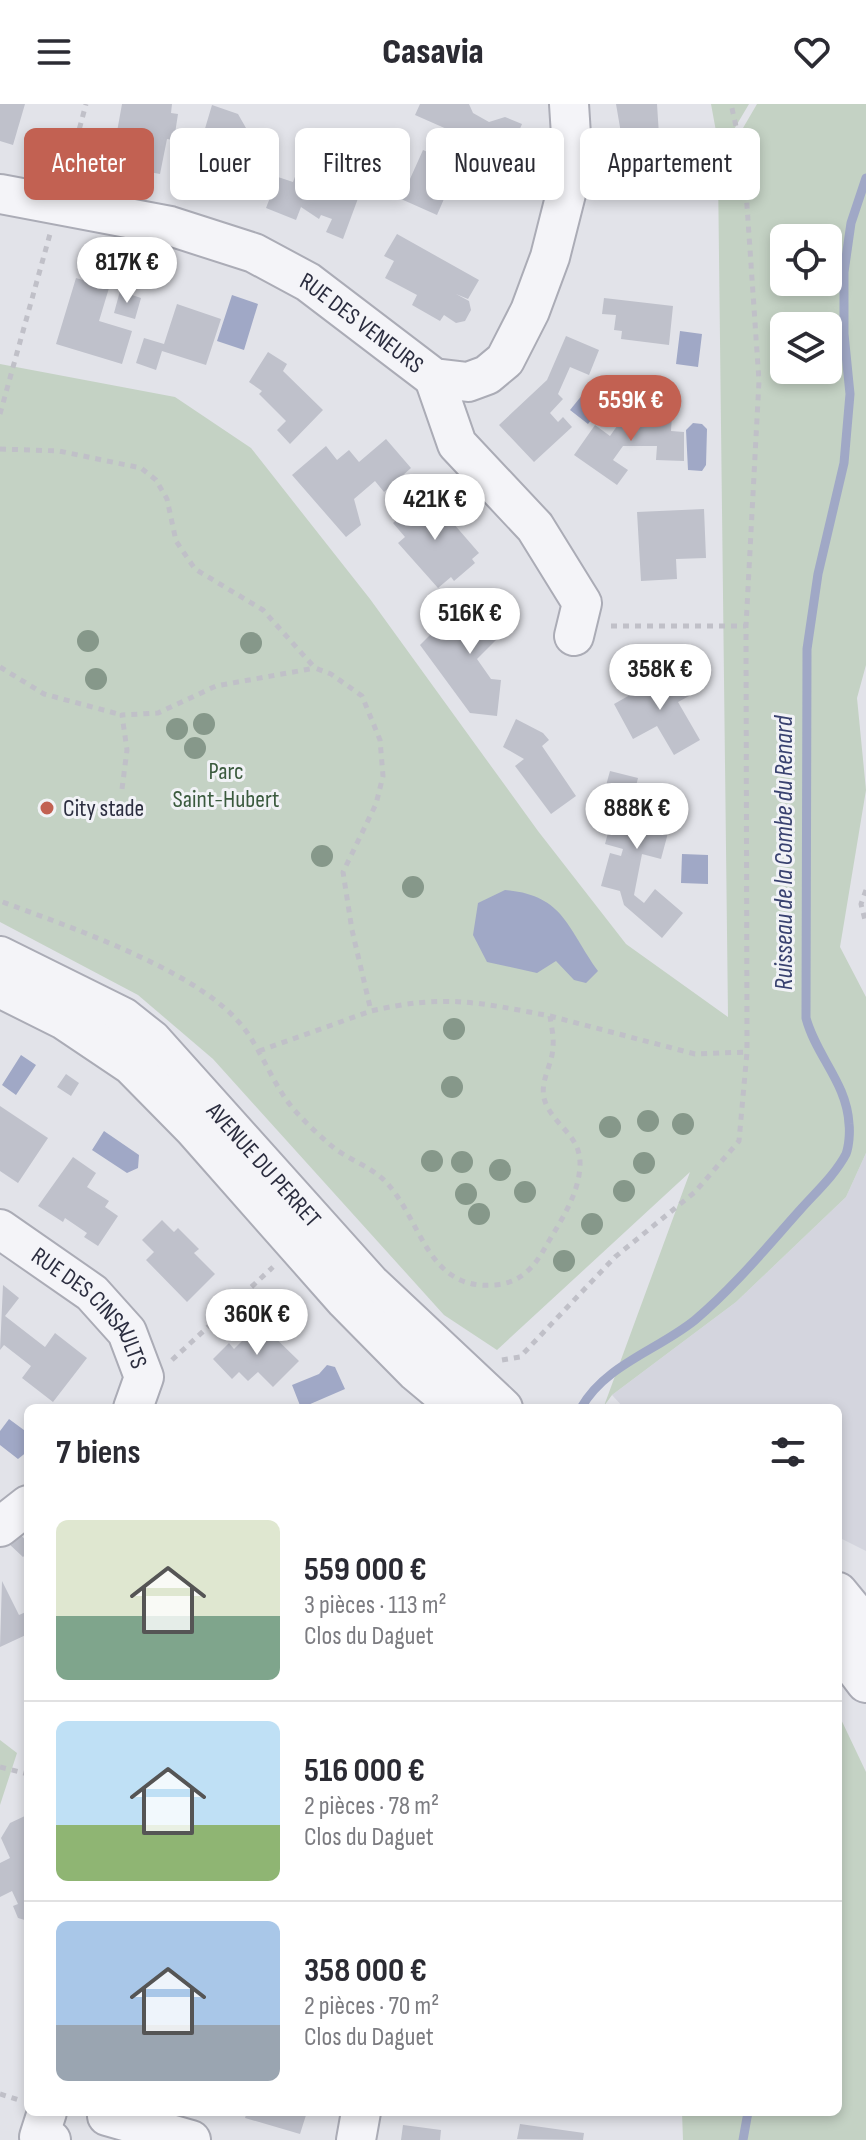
<!DOCTYPE html>
<html lang="fr">
<head>
<meta charset="utf-8">
<style>
	body { margin:0; font-family:"Sofia Sans Condensed",sans-serif; background:#f2f2f3; color:#2b2b33; height:100vh; display:flex; flex-direction:column; font-size:30px; white-space:nowrap }
	* { box-sizing:border-box; margin:0 }
	p { font-size:26px; color:#7c7c81 }
	.icon { flex:none; width:44px; height:44px; fill:none; stroke:currentColor; stroke-width:2; stroke-linecap:round; stroke-linejoin:round }
	.map { position:relative; flex:1; overflow:hidden }
	.details { position:absolute; left:24px; top:1300px; width:818px; height:712px; display:flex; flex-direction:column; background:#fff; border-radius:12px; box-shadow:0 4px 12px #0003 }
	.details>* { flex:none }
	.guide { position:absolute; left:24px; top:24px; width:818px; height:72px; display:flex; gap:16px }
	.tools { position:absolute; left:770px; top:120px; display:grid; gap:16px }
	.tools a { display:grid; place-items:center; width:72px; height:72px; border-radius:12px; background:#fff; box-shadow:0 4px 12px #0003; font-size:40px }
	.price { position:absolute; translate:-50% -68px; padding:0 18px; border-radius:28px; background:#fff; color:#222; font-size:26px; line-height:52px; filter:drop-shadow(0 2px 4px #0008) }
	.price::after { content:''; position:absolute; left:50%; top:48px; width:24px; height:18px; margin-left:-12px; background:inherit; clip-path:polygon(0 0,100% 0,50% 100%) }
	.price.selected { background:#c26152; color:#fff }
	ul { padding:0; list-style:none }
	li { display:flex; align-items:center; gap:24px; height:200px; padding:0 32px }
	li+li { border-top:2px solid #e1e1e2 }
	li span { display:grid; place-items:center; flex:none; width:224px; height:160px; border-radius:12px; color:#555 }
	li>.icon { margin-inline-start:auto }
	span .icon { width:96px; height:96px; fill:#fffc; stroke-width:1 }
	li b { font-size:34px }
	h2 { display:flex; justify-content:space-between; align-items:center; height:96px; padding:0 32px; font-size:34px }
	.chip { padding:0 28px; border-radius:12px; background:#fff; box-shadow:0 4px 12px #0003; font-size:28px; line-height:72px }
	.chip.selected { background:#c26152; color:#fff }
	header { display:flex; justify-content:space-between; align-items:center; height:104px; padding:0 32px; background:#fff; font-size:36px; font-weight:800 }
	.map>svg:first-child { display:block }
</style>
</head>
<body>
<header><svg class="icon" aria-label="menu" viewBox="0 0 24 24"><path d="M4 6h16M4 12h16M4 18h16"/></svg>Casavia<svg class="icon" aria-label="heart" viewBox="0 0 24 24"><path d="M12 20l-8-8c-3-5 5-10 8-4 3-6 11-1 8 4z"/></svg></header>
<div class="map">
<svg width="866" height="2036" viewBox="0 0 866 2036">
	<rect width="100%" height="100%" fill="#e2e3e9"/>
	<path fill="#d4d5de" d="M866 1049V1447L838 1433V1304H624L612 1291 736 1198 846 1093Z"/>
	<path fill="#c4d2c4" fill-rule="evenodd" d="M711 0H749L720 49Z
		M757 0H866V561L857 594 866 686 840 843 866 893V1049L846 1093 736 1198 612 1291 604 1302 690 1068 497 1246 444 1211 213 955 138 891 0 818V260L175 293 251 344 370 495 538 727 626 840 728 913 718 67ZM784 134H828V178H784ZM784 222H828V266H784Z
		M838 1609 866 1668V2036H683L682 2008H838Z
		M0 1636 17 1649 0 1701Z"/>
	<path fill="#a0a8c6" d="M232 191 258 200 244 246 217 237Z
		M680 227 702 230 698 263 676 260Z
		M596 274 613 288 588 320 570 306Z
		M693 319 702 320 707 325 706 361 702 367 688 366 686 326Z
		M682 750 708 751V780L681 779Z
		M505 786C564 791 567 824 598 867L586 879 574 876 556 857 537 869 487 858 473 831 478 799Z
		M21 951 36 961 16 991 2 981Z
		M104 1027 139 1051 138 1064 127 1069 92 1046Z
		M327 1261 335 1263 345 1285 301 1304 292 1281 319 1270Z
		M9 1315 28 1329V1347L18 1355 0 1341V1327Z"/>
	<g fill="none" stroke-linecap="round" stroke-linejoin="round">
		<path stroke="#a0a8c6" stroke-width="9" d="M581 1304C605 1261 658 1246 695 1216 734 1183 766 1144 800 1106 815 1089 835 1071 846 1050 849 1042 850 1028 849 1020 847 979 816 952 806 914L807 545 818 470 844 359 850 290 844 230V168L851 119 866 74
			M743 2036 748 2008"/>
	</g>
	<path fill="#bfc1cb" d="M0 0H25L13 41 0 37Z
		M122 0H172L171 9 178 10 174 36 167 35 160 70 111 61Z
		M420 0H469L473 9 489 18 505 13 522 20 508 52 415 11Z
		M616 0H657L659 31 622 35Z
		M212 1 238 10 250 31 243 55 262 61 253 87 234 81 235 77 201 66 197 80 175 73 185 44 205 50 208 40 201 38Z
		M437 37 464 49 437 111 401 95 423 46 432 50Z
		M301 57 315 63 312 70 344 82 351 64 367 70 343 135 326 128 332 115 321 111 319 115 301 103 296 116 266 104 278 73 293 78Z
		M397 130 479 176 468 195 456 190 469 197 471 206 465 217 456 219 444 211 440 217 412 201 417 191 385 174 394 157 384 152Z
		M76 174 109 184 99 217 132 227 122 260 56 240Z
		M120 187 141 194 135 215 114 209Z
		M604 194 673 202 669 241 621 235 622 227 614 226 616 211 602 210Z
		M177 200 221 215 206 261 162 247 156 266 136 259 144 234 164 240Z
		M566 232 599 246 589 271 570 263 558 290 563 295 550 309 558 318 563 313 572 323 534 358 499 321 547 276Z
		M268 248 287 260 283 267 323 306 290 340 277 326 286 317 259 290 262 287 249 278Z
		M631 308 672 310 671 327 684 328V357L656 356 657 342H623L613 356 628 366 617 381 574 351 595 321 610 332 622 315 631 314Z
		M386 335 411 364 384 388 375 377 354 395 361 421 346 433 292 371 326 342 337 356 349 346 359 358Z
		M427 389 479 449 472 455 475 459 454 477 451 473 438 484 398 439 405 433 393 419Z
		M704 405 706 454 676 455 677 475 641 477 637 408Z
		M493 486 504 497 503 529 477 555 491 575 501 576 497 612 470 609 420 541 441 520 454 533 464 523 460 520Z
		M676 565 691 591 678 598 700 636 674 651 657 622 633 635 614 600Z
		M516 615 543 629 549 636 542 642 576 692 551 710 515 662 524 655 503 643Z
		M610 667 638 674 629 710 640 713 658 698 676 699 661 755 642 750 634 791 644 799 655 785 683 809 662 834 624 801 620 787 601 782 610 749 621 752 623 745 605 740 614 707 600 703Z
		M66 970 79 979 71 992 57 983Z
		M0 1002 48 1034 18 1079 0 1067Z
		M73 1053 96 1069 87 1083 109 1097 105 1103 118 1112 98 1142 84 1133 87 1129 65 1114 63 1118 38 1102Z
		M162 1116 174 1128 178 1124 199 1145 194 1149 215 1170 187 1198 146 1156 154 1148 142 1136Z
		M3 1181 19 1194 5 1212 45 1243 55 1229 87 1254 53 1298 22 1274 31 1262 4 1241 0 1246Z
		M260 1219 299 1257 273 1283 258 1268 248 1277 239 1268 232 1275 213 1255 229 1239 234 1245Z
		M20 1430 28 1439V1448L23 1453 8 1439Z
		M2 1477 19 1511 28 1507V1530L0 1543Z
		M27 1711 28 1714V1817L18 1814 13 1802 18 1800 12 1787 0 1793V1759L10 1754 1 1734 10 1719Z
		M247 2008H307L300 2030 245 2014Z
		M520 2020 584 2029 583 2036 517 2035Z
		M403 2021 441 2026 440 2036H401Z"/>
	<g fill="none" stroke-linecap="round" stroke-linejoin="round">
		<g stroke="#abacb6" stroke-width="42">
			<g id="minor">
				<path id="s1" d="M0 90 170 122 254 149 308 178 434 274 468 278 487 271 505 256 530 207 550 153 573 62 569 0"/>
				<path d="M434 274 457 340 535 423 582 499 574 532"/>
				<path id="s2" d="M0 852 123 913 152 936 370 1179 503 1304"/>
				<path d="M0 884 64 916 131 961 194 1025 345 1196 416 1268 459 1304"/>
				<path id="s3" d="M0 1125 92 1189 127 1228 144 1273 133 1304"/>
				<path d="M0 1423 28 1401"/>
				<path d="M838 1488 856 1510 866 1531"/>
				<path d="M838 1542 866 1579"/>
				<path d="M47 2008 39 2033 51 2036"/>
				<path d="M107 2012 191 2036"/>
				<path d="M356 2036 361 2008"/>
			</g>
		</g>
		<path stroke="#c0c0c8" stroke-width="5" stroke-dasharray="6 6" stroke-linecap="butt" d="M67 71 86 0
			M0 310 50 130
			M0 345 59 347 141 364 156 376 167 395 176 437 195 465 263 506 315 564 331 570 362 592 380 636 383 672 376 700 343 768 352 826 371 907C444 890 477 898 550 912 551 921 554 932 553 942 553 962 537 979 546 1000 556 1023 581 1032 580 1061 579 1093 557 1122 542 1149 530 1168 517 1179 495 1181 426 1187 422 1115 385 1077 371 1063 350 1056 334 1044 322 1034 309 1022 299 1011 272 984 262 942 236 915 188 863 67 822 0 797
			M611 522H746
			M0 563 44 590 122 611
			M122 685 127 646 122 611 158 609 216 582 315 564
			M866 786 861 800 866 820
			M550 912 695 950 747 948
			M259 947 371 907
			M172 1256 273 1163
			M502 1256 520 1253 615 1153 695 1088 739 1037 747 948 746 522 759 277 744 58 731 0
			M0 1663 28 1670
			M0 1990 19 1996"/>
		<use href="#minor" stroke="#f4f4f8" stroke-width="38"/>
	</g>
	<g fill="#86988a">
		<circle cx="88" cy="537" r="11"/>
		<circle cx="251" cy="539" r="11"/>
		<circle cx="96" cy="575" r="11"/>
		<circle cx="204" cy="620" r="11"/>
		<circle cx="177" cy="625" r="11"/>
		<circle cx="195" cy="644" r="11"/>
		<circle cx="322" cy="752" r="11"/>
		<circle cx="413" cy="783" r="11"/>
		<circle cx="454" cy="925" r="11"/>
		<circle cx="452" cy="983" r="11"/>
		<circle cx="648" cy="1017" r="11"/>
		<circle cx="683" cy="1020" r="11"/>
		<circle cx="610" cy="1023" r="11"/>
		<circle cx="432" cy="1057" r="11"/>
		<circle cx="462" cy="1058" r="11"/>
		<circle cx="644" cy="1059" r="11"/>
		<circle cx="500" cy="1066" r="11"/>
		<circle cx="624" cy="1087" r="11"/>
		<circle cx="525" cy="1088" r="11"/>
		<circle cx="466" cy="1090" r="11"/>
		<circle cx="479" cy="1110" r="11"/>
		<circle cx="592" cy="1120" r="11"/>
		<circle cx="564" cy="1157" r="11"/>
	</g>
	<circle fill="#c26152" stroke="#f1f2f6" stroke-width="3" cx="47" cy="704" r="8"/>
	<g text-anchor="middle" dominant-baseline="central" stroke-width="6" stroke-linejoin="round" paint-order="stroke">
		<g font-size="24" fill="#2b2d3f" stroke="#f1f2f6">
			<text stroke="none"><textPath href="#s1" startOffset="390">RUE DES VENEURS</textPath></text>
			<text stroke="none"><textPath href="#s2" startOffset="342">AVENUE DU PERRET</textPath></text>
			<text stroke="none"><textPath href="#s3" startOffset="122">RUE DES CINSAULTS</textPath></text>
		</g>
		<g font-size="24" fill="#3a5a3d" stroke="#f1f2f6">
			<text x="226" y="667">Parc<tspan x="226" dy="28">Saint-Hubert</tspan></text>
		</g>
		<g font-size="24" fill="#2b2d3f" stroke="#f1f2f6" text-anchor="start">
			<text x="63" y="704">City stade</text>
		</g>
		<g font-size="26" font-style="italic" fill="#394270" stroke="#f1f2f6">
			<text transform="translate(784 749) rotate(-90)">Ruisseau de la Combe du Renard</text>
		</g>
	</g>
</svg>
<div class="tools">
<a><svg class="icon" aria-label="locate" viewBox="0 0 24 24"><circle cx="12" cy="12" r="6"/><path d="M12 2v4M12 18v4M2 12h4M18 12h4"/></svg></a>
<a><svg class="icon" aria-label="layers" viewBox="0 0 24 24"><path d="M12 4l9 5-9 5-9-5zM3 14l9 5 9-5"/></svg></a>
</div>
<b class="price" style="left:127px;top:201px">817K €</b>
<b class="price selected" style="left:631px;top:339px">559K €</b>
<b class="price" style="left:435px;top:438px">421K €</b>
<b class="price" style="left:470px;top:552px">516K €</b>
<b class="price" style="left:660px;top:608px">358K €</b>
<b class="price" style="left:637px;top:747px">888K €</b>
<b class="price" style="left:257px;top:1253px">360K €</b>
<div class="guide">
<a class="chip selected">Acheter</a>
<a class="chip">Louer</a>
<a class="chip">Filtres</a>
<a class="chip">Nouveau</a>
<a class="chip">Appartement</a>
</div>
<section class="details">
<h2>7 biens<svg class="icon" aria-label="filters" viewBox="0 0 24 24"><path d="M4 7h16M4 17h16"/><circle cx="9" cy="7" r="2"/><circle cx="15" cy="17" r="2"/></svg></h2>
<ul>
<li><span style="background:linear-gradient(#dfe7d0 60%,#7fa58c 0)"><svg class="icon" aria-label="home" viewBox="0 0 24 24"><path d="M3 11l9-7 9 7M6 9v11h12V9"/></svg></span><div><b>559 000 €</b><p>3 pièces · 113 m²</p><p>Clos du Daguet</p></div></li>
<li><span style="background:linear-gradient(#bfe0f5 65%,#8fb573 0)"><svg class="icon" aria-label="home" viewBox="0 0 24 24"><path d="M3 11l9-7 9 7M6 9v11h12V9"/></svg></span><div><b>516 000 €</b><p>2 pièces · 78 m²</p><p>Clos du Daguet</p></div></li>
<li><span style="background:linear-gradient(#a9c7e8 65%,#9aa5b1 0)"><svg class="icon" aria-label="home" viewBox="0 0 24 24"><path d="M3 11l9-7 9 7M6 9v11h12V9"/></svg></span><div><b>358 000 €</b><p>2 pièces · 70 m²</p><p>Clos du Daguet</p></div></li>
</ul>
</section>
</div>
</body>
</html>
